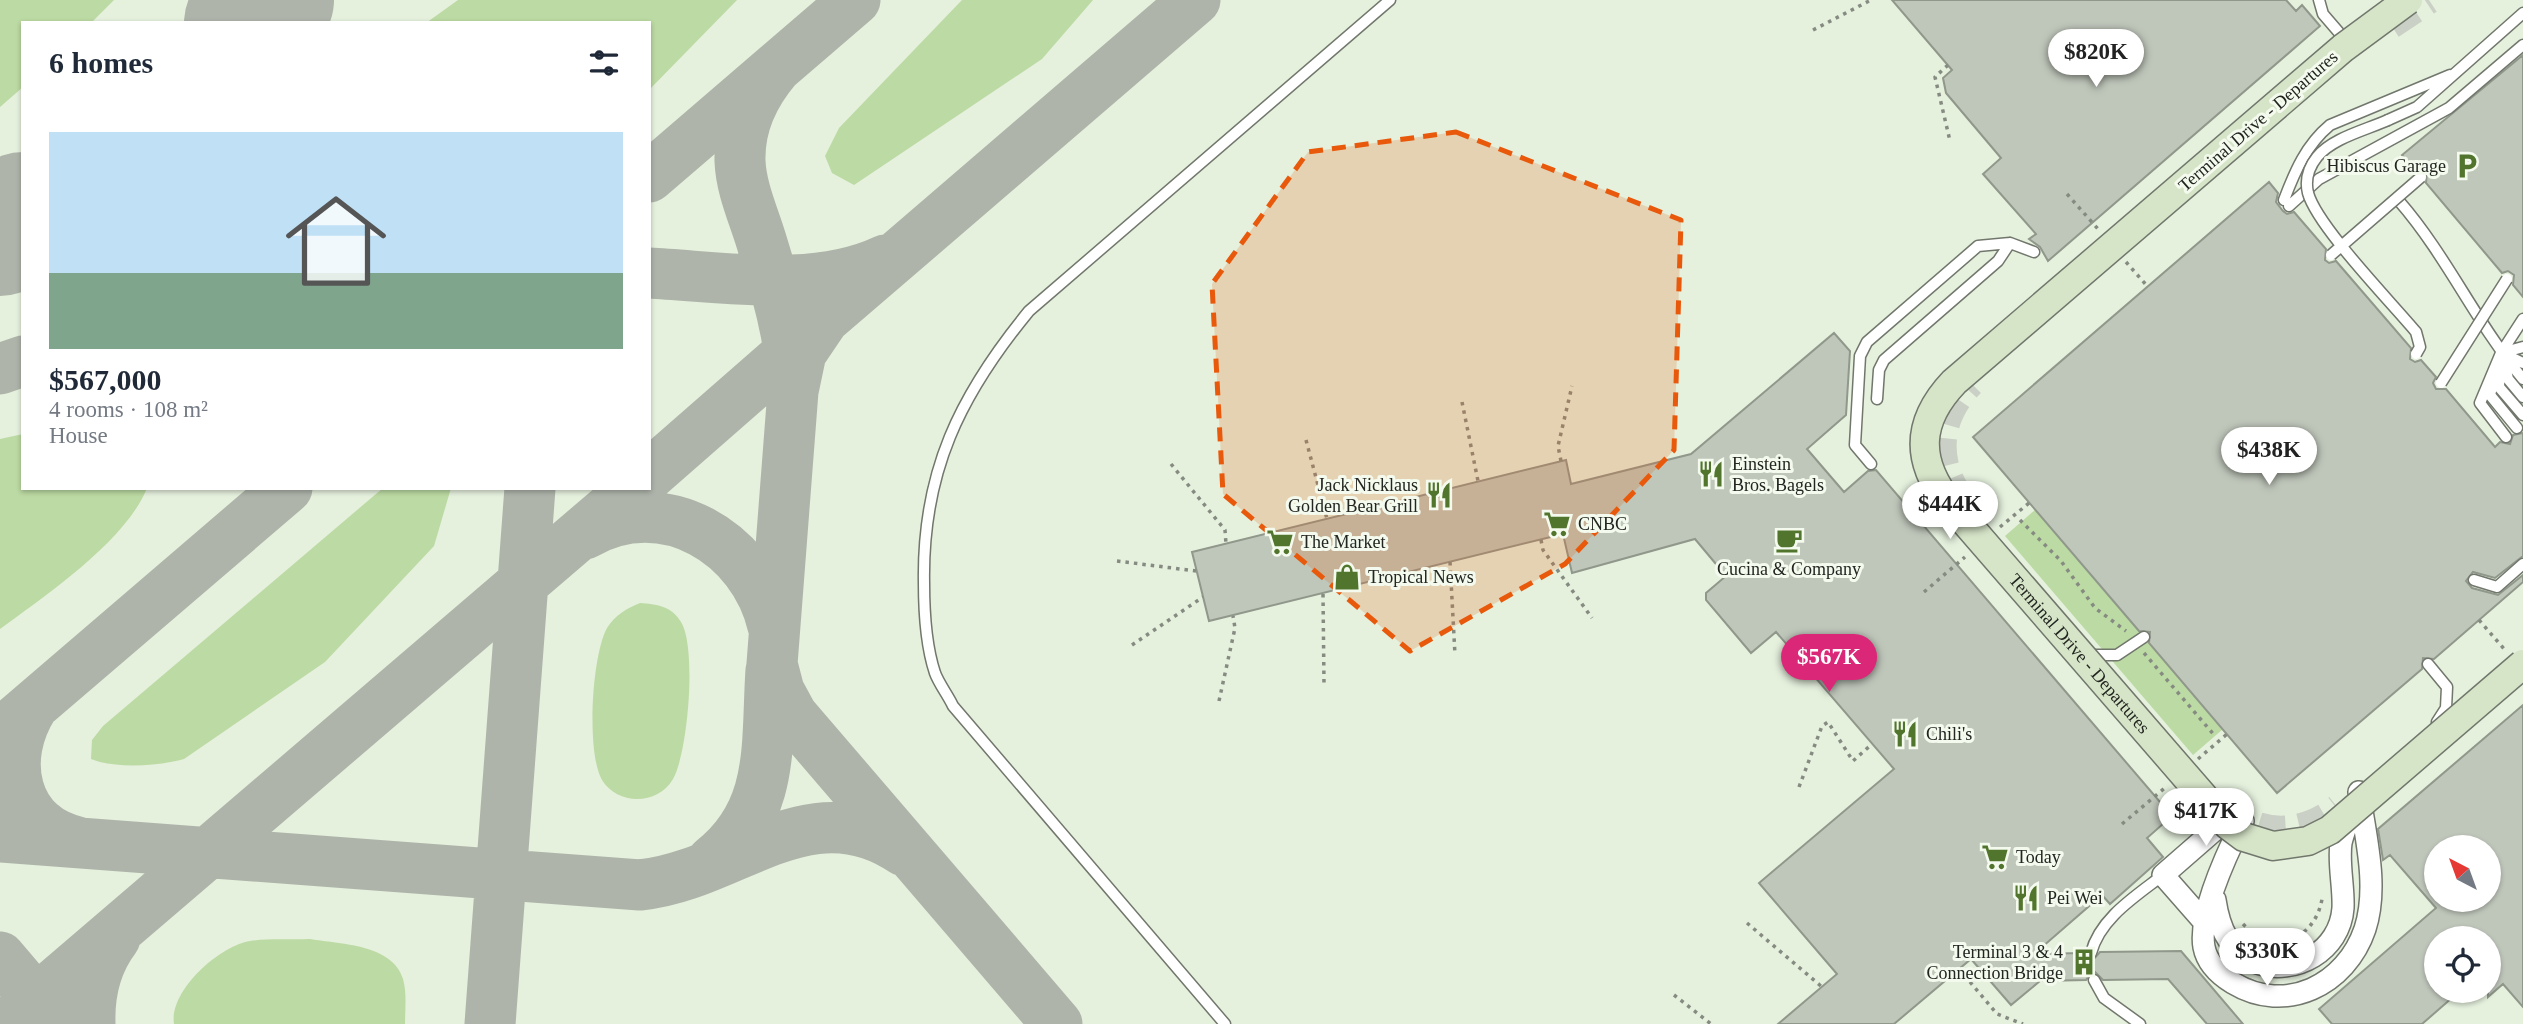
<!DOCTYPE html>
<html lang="en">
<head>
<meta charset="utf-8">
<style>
	body { margin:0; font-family:Georgia,serif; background:#f6f6f7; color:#1f2937; height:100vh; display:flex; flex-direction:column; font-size:26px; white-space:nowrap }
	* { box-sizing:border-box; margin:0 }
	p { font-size:23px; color:#747a83 }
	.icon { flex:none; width:38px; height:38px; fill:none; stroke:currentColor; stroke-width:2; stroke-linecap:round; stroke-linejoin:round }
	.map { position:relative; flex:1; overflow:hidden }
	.details { position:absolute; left:21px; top:21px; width:630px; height:469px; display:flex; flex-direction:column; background:#fff; border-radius:0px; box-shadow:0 2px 5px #0004 }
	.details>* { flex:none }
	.needle { width:46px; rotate:319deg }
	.controls { position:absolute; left:2424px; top:835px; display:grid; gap:14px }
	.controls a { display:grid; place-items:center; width:77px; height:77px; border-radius:50%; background:#fff; box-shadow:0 2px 5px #0004; font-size:35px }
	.price { position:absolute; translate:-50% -60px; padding:0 16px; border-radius:24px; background:#fff; color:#222; font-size:23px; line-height:46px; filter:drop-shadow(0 2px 4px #0008) }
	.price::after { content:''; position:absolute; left:50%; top:42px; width:21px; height:16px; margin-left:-10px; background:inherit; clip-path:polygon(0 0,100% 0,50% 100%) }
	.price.current { background:#db2777; color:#fff }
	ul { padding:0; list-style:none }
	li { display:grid; align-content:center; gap:14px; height:371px; padding:0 28px }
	li span { display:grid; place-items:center; height:217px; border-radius:0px; color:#555 }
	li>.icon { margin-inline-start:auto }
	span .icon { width:126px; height:126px; fill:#fffc; stroke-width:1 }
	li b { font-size:30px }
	h2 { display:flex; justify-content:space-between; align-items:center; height:84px; padding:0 28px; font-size:30px }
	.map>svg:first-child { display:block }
</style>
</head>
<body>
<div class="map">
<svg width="2523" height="1024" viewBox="0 0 2523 1024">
	<rect width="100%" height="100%" fill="#f4fbee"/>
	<path fill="#e5f0dd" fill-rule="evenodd" d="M0 0H2523V1024H0ZM23 23H649V488H23ZM2436 847H2488V900H2436ZM2436 938H2488V990H2436Z"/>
	<path fill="#bcdaa3" d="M0 0H114L91 23H23V87L0 107Z
		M458 0H737L649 90V23H426Z
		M962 0H1093L1042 59 854 185 832 173 825 156 839 128Z
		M23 434V488H147C126 541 45 596 0 629V439Z
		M383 488H451L434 546 325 662 184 759C160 766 114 769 91 759L92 740 103 726Z
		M2035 510 2223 729 2193 755 2005 536Z
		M640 603C656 604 672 606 681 622 697 647 688 753 673 779 658 805 618 806 602 780 586 752 592 655 607 628 615 615 626 609 640 603Z
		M310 939C339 944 393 944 403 979 407 993 405 1010 405 1024H174C169 991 219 946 250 941 269 938 291 940 310 939Z"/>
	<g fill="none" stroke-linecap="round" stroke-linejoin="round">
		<path stroke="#aeb4aa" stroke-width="51" d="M226 23 249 0
			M776 68C754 94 739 126 740 161 741 188 753 214 761 240 775 286 790 333 792 382
			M649 177 855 0
			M649 273C725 277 815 293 885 260
			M0 369 23 361
			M649 475 808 336
			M585 534C664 488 754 543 773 626
			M33 706C0 758 12 827 78 842
			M0 734 287 488
			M0 837 640 885C734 876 809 786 904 851
			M712 861C776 811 766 744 771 670
			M0 957 57 1024
			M8 1024 634 488
			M90 1024C89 993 96 963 115 938
			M490 1024 530 488
			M1057 1024 792 715 779 691 772 664 793 391 801 353 824 319 1195 0"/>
		<path stroke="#aeb4aa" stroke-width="124" d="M246 23 272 0
			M0 234 23 214"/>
	</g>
	<path fill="#bfc6ba" stroke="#90978b" stroke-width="2" fill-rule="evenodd" d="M1892 0H2286L2296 11 2302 5 2320 26 2048 261 2040 247 2029 239 2036 234 1983 174 2001 158 1946 93 1943 78 1952 70Z
		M2523 55V297L2513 285 2514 275 2508 271 2502 273 2426 183 2427 172 2423 169 2416 171 2402 155Z
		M2269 182 2278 193 2276 202 2283 211 2287 214 2294 212 2326 249 2325 260 2329 263 2336 261 2411 348 2410 359 2415 362 2421 360 2436 377 2433 383 2436 389H2446L2495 447 2500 442 2510 444 2513 435 2523 433V556L2495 578 2473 572 2466 581 2472 588 2498 595 2523 575V582L2434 659 2423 658 2422 669 2277 793 2149 643 2150 632 2139 631 1973 437Z
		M1834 333 1850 351 1846 415 1807 449 1844 492 1868 471 1876 470 2172 816 2147 838 2163 857 2110 904 2102 895 2034 954 2083 953 2085 959 2092 961 2100 952 2181 951 2243 1024H2207L2168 979 2103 980 2095 972 2090 974 2086 980 2040 981 2011 1005 1971 959 1894 1024H1778L1837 974 1759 883 1894 769 1776 632 1751 653 1706 600V593L1726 576 1695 539 1572 573 1563 534 1209 621 1192 552 1566 460 1571 484 1691 454Z
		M2523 705V1007L2503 984 2488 997V938H2465L2459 931 2451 938H2436V951L2427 959 2436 970V990H2461L2422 1024H2332L2319 1009 2436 908 2390 855 2383 860 2378 829ZM2436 847H2488V900H2436Z"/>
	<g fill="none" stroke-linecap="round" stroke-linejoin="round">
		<path stroke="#cad0c5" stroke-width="28" stroke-dasharray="28 14" stroke-linecap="butt" d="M2391 25 2429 0
			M1964 503C1933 464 1936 418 1971 383
			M2223 804C2256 838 2302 837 2338 808"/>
		<g stroke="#71776c" stroke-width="13">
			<path id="lane" d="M2319 0 2323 14 2348 43
				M2388 120 2417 107 2523 13
				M2284 200C2295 171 2306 145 2330 125L2450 75
				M2399 201C2447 256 2476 323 2523 379
				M2289 206 2319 179 2449 108 2523 45
				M2501 353 2523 347
				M2504 354 2523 363
				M2504 362 2508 379 2523 397
				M2500 363 2499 387 2523 415
				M2493 383 2490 395 2517 428
				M1877 399 1879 370 1884 360 1998 261 2010 243
				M2506 437 2480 403 2501 353 2523 319
				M1871 464 1855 445 1860 356 1867 342 1978 246 2010 243 2034 252
				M2474 580 2497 587 2523 564
				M2095 655H2117L2144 637
				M2428 664 2447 687 2446 708 2437 722
				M2091 953C2100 918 2136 896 2163 875
				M2094 980 2104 998 2140 1024
				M1225 1024 953 706C948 695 939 684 935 673 926 646 924 611 924 583 922 472 960 395 1029 311L1390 0"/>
		</g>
		<g stroke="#71776c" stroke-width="24">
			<path id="street" d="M2243 821C2228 851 2198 914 2204 947 2207 963 2220 975 2233 983 2286 1015 2346 985 2365 929 2379 886 2365 835 2359 792
				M2215 900C2219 927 2229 953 2257 963 2295 976 2340 951 2343 908 2344 887 2338 863 2341 843 2343 833 2348 822 2351 812
				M2206 924 2163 875 2233 814"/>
		</g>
		<path stroke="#868b82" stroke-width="3.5" stroke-dasharray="3.5 5" stroke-linecap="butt" d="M1813 30 1871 0
			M1948 65 1935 77 1950 141
			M1462 402 1478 481
			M1306 440 1327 519
			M1561 461 1558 446 1572 386
			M1171 464 1225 530 1226 544
			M2020 520 2061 561 2095 608 2126 631
			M1541 540 1543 550 1592 618
			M1117 561 1196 571
			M1450 562 1455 655
			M1323 594 1324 684
			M1132 645 1203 597
			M2144 653 2215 736
			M1219 701 1235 628 1233 616
			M1799 787 1822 726 1828 722 1853 761 1872 744
			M1747 923 1822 987
			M2243 924C2273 956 2315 940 2322 899
			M1959 969 1997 1014 2023 1024
			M1674 995 1711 1024"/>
		<use href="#lane" stroke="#fff" stroke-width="10"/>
		<use href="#street" stroke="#fff" stroke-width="21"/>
		<g stroke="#71776c" stroke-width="13" stroke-linecap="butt">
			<path id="lane-bridge" d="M2388 120C2366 130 2332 138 2317 157 2309 167 2305 180 2308 193 2317 226 2391 302 2416 332L2420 347 2416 354
				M2331 255 2421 177
				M2441 383 2507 279"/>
		</g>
		<g stroke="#71776c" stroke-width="31" stroke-linecap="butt">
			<g id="secondary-bridge">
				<path id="s1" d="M2408 0 2343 48 1954 382C1917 421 1915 460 1949 503L2228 825 2244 837 2273 846 2308 841 2330 830 2523 664"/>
			</g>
		</g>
		<path stroke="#868b82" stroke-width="3.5" stroke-dasharray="3.5 5" stroke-linecap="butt" d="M2067 194 2098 229
			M2126 262 2148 287
			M2000 527 2029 503
			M1924 592 1965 557
			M2479 620 2505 650
			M2198 759 2227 734
			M2122 824 2166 787"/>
		<use href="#lane-bridge" stroke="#fff" stroke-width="10"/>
		<use href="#secondary-bridge" stroke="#d6e4c8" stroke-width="28"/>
	</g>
	<path fill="#e8590c" fill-opacity="0.2" stroke="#e8590c" stroke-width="5" stroke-dasharray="14 9" stroke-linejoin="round" d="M1456 132 1681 220 1674 450 1565 564 1410 651 1223 494 1212 284 1308 152Z"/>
	<defs>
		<g id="parking-bare" transform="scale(2.1)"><path d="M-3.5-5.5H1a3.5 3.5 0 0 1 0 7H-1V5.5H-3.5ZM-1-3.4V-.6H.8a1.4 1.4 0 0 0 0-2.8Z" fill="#52752d" stroke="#f4fbee" stroke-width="2.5" paint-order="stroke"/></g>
		<g id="restaurant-bare" transform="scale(2.1)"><path d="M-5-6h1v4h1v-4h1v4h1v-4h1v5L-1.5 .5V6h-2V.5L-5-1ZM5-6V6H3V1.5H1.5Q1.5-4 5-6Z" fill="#52752d" stroke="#f4fbee" stroke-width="2.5" paint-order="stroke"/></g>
		<g id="supermarket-bare" transform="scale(2.1)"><path d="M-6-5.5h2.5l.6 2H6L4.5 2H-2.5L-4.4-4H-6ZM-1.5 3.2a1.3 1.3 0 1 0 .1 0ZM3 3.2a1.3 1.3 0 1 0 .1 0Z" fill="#52752d" stroke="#f4fbee" stroke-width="2.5" paint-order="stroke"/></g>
		<g id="cafe-bare" transform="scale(2.1)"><path d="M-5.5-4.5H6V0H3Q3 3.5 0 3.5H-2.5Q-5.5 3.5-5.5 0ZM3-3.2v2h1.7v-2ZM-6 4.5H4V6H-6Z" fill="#52752d" stroke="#f4fbee" stroke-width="2.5" paint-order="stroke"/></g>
		<g id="shop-bare" transform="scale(2.1)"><path d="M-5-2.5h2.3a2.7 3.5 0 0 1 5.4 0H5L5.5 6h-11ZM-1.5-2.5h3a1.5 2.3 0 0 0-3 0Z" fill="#52752d" stroke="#f4fbee" stroke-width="2.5" paint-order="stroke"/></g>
		<g id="building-bare" transform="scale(2.1)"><path d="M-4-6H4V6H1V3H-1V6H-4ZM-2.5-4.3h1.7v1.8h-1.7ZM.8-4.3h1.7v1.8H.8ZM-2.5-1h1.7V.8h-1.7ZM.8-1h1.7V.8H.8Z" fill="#52752d" stroke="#f4fbee" stroke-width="2.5" paint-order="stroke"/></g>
	</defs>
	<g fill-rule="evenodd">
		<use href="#parking-bare" x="2467" y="166"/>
		<use href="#restaurant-bare" x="1711" y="474"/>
		<use href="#restaurant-bare" x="1439" y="495"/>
		<use href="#supermarket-bare" x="1557" y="524"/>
		<use href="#cafe-bare" x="1789" y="540"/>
		<use href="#supermarket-bare" x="1280" y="542"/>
		<use href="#shop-bare" x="1347" y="577"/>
		<use href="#restaurant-bare" x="1905" y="734"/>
		<use href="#supermarket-bare" x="1995" y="857"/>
		<use href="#restaurant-bare" x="2026" y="898"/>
		<use href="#building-bare" x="2084" y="962"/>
	</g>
	<g text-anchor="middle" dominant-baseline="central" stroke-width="6" stroke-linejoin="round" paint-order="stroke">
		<g font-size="18" fill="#222520" stroke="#f4fbee">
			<text transform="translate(2258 121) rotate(-41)">Terminal Drive - Departures</text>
			<text stroke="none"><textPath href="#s1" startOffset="928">Terminal Drive - Departures</textPath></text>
		</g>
		<g font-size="18" fill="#222520" stroke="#f4fbee" text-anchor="start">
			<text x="2446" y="166" text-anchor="end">Hibiscus Garage</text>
			<text x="1732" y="464">Einstein<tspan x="1732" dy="21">Bros. Bagels</tspan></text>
			<text x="1418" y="485" text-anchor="end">Jack Nicklaus<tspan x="1418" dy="21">Golden Bear Grill</tspan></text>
			<text x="1578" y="524">CNBC</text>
			<text x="1301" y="542">The Market</text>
			<text x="1789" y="569" text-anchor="middle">Cucina &amp; Company</text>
			<text x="1368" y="577">Tropical News</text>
			<text x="1926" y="734">Chili's</text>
			<text x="2016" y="857">Today</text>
			<text x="2047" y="898">Pei Wei</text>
			<text x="2063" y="952" text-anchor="end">Terminal 3 &amp; 4<tspan x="2063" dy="21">Connection Bridge</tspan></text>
		</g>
	</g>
</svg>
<div class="controls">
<a><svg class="needle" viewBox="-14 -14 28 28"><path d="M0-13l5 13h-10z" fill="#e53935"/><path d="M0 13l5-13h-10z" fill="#747a83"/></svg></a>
<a><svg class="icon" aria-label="locate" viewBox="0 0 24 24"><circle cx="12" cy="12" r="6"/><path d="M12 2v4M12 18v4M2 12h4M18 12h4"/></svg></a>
</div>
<b class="price" style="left:2096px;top:89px">$820K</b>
<b class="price" style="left:2269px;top:487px">$438K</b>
<b class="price" style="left:1950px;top:541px">$444K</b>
<b class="price current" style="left:1829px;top:694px">$567K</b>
<b class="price" style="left:2206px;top:848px">$417K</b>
<b class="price" style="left:2267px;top:988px">$330K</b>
<section class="details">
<h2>6 homes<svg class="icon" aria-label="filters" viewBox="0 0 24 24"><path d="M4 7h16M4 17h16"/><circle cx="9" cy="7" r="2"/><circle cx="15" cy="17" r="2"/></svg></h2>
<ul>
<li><span style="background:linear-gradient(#bfe0f5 65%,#7fa58c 0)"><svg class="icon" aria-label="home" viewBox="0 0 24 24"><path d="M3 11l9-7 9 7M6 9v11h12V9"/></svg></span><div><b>$567,000</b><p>4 rooms · 108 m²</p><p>House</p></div></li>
</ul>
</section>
</div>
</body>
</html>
